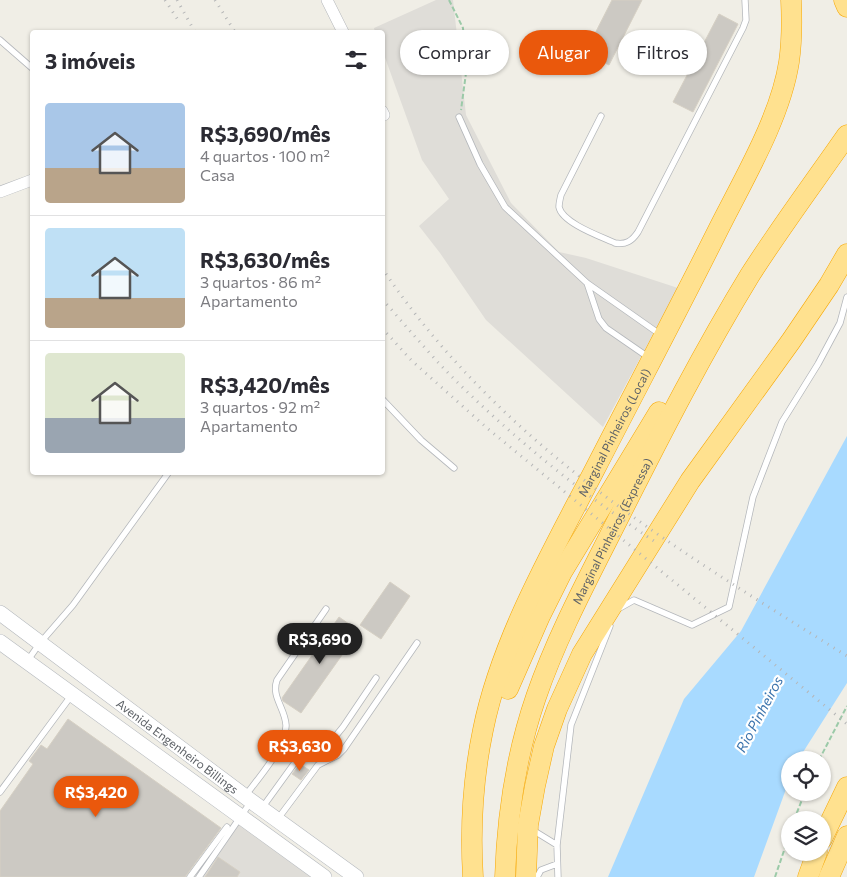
<!DOCTYPE html>
<html lang="pt">
<head>
<meta charset="utf-8">
<style>
	body { margin:0; font-family:Commissioner,sans-serif; background:#f7f7f7; color:#2b2b33; height:100vh; display:flex; flex-direction:column; font-size:19px; white-space:nowrap }
	* { box-sizing:border-box; margin:0 }
	p { font-size:16px; color:#7c7c81 }
	.icon { flex:none; width:28px; height:28px; fill:none; stroke:currentColor; stroke-width:2; stroke-linecap:round; stroke-linejoin:round }
	.map { position:relative; flex:1; overflow:hidden }
	.drawer { position:absolute; left:30px; top:30px; width:355px; height:445px; display:flex; flex-direction:column; background:#fff; border-radius:5px; box-shadow:0 1px 4px #0004 }
	.drawer>* { flex:none }
	.guide { position:absolute; left:400px; top:30px; width:371px; height:45px; display:flex; gap:10px }
	.controls { position:absolute; left:781px; top:751px; display:grid; gap:10px }
	.controls a { display:grid; place-items:center; width:50px; height:50px; border-radius:50%; background:#fff; box-shadow:0 1px 4px #0004; font-size:25px }
	.price { position:absolute; translate:-50% -42px; padding:0 11px; border-radius:18px; background:#ea580c; color:#fff; font-size:16px; line-height:32px; filter:drop-shadow(0 1px 2px #0008) }
	.price::after { content:''; position:absolute; left:50%; top:30px; width:15px; height:11px; margin-left:-8px; background:inherit; clip-path:polygon(0 0,100% 0,50% 100%) }
	.price.active { background:#222; color:#fff }
	ul { padding:0; list-style:none }
	li { display:flex; align-items:center; gap:15px; height:125px; padding:0 15px }
	li+li { border-top:1px solid #e1e1e2 }
	li span { display:grid; place-items:center; flex:none; width:140px; height:100px; border-radius:5px; color:#555 }
	li>.icon { margin-inline-start:auto }
	span .icon { width:60px; height:60px; fill:#fffc; stroke-width:1 }
	li b { font-size:21px }
	h2 { display:flex; justify-content:space-between; align-items:center; height:60px; padding:0 15px; font-size:21px }
	.pill { padding:0 18px; border-radius:22px; background:#fff; box-shadow:0 1px 4px #0004; font-size:18px; line-height:45px }
	.pill.active { background:#ea580c; color:#fff }
	.map>svg:first-child { display:block }
</style>
</head>
<body>
<div class="map">
<svg width="847" height="877" viewBox="0 0 847 877">
	<rect width="100%" height="100%" fill="#f0eee6"/>
	<path fill="#dfddd8" d="M436 0H453L466 115 511 203 559 252 586 258 678 288 603 427 486 320 440 253 419 226 449 199 422 160 383 52 382 32H375L374 28Z
		M241 815 325 877H197Z"/>
	<path fill="#a8daff" d="M847 436V683L798 760H790V778L754 877H608L684 699 741 631Z"/>
	<path fill="#ccc9c3" stroke="#d6d0c4" d="M612 0H642L609 65 585 53Z
		M719 14 738 24 693 112 673 102Z
		M390 582 410 596 381 639 360 625Z
		M339 617 359 631 301 713 283 701 282 698Z
		M68 719 221 828 185 877H0V811L33 764 29 761 41 745 47 749Z
		M300 764 309 770 301 780 292 774Z
		M218 857 240 872 237 877H205Z"/>
	<g fill="none" stroke-linecap="round" stroke-linejoin="round">
		<g stroke="#b4b7bb" stroke-width="7">
			<path id="lane" d="M0 40 32 68
				M601 116 561 195C560 199 559 203 559 207 562 223 602 237 615 243 626 245 632 241 638 232L743 28 746 20 745 0
				M459 117 480 164 505 207 587 283 661 335
				M587 283 599 319 606 328 648 357
				M382 399 421 440 454 468
				M618 609 634 600 692 625 729 607 753 497 782 422 818 364 840 323 847 297
				M28 660 40 643 73 605 169 472
				M0 792 71 696
				M245 796C257 780 287 746 286 725 285 708 271 697 277 680L326 609
				M262 808 296 761 334 738 343 727 376 678
				M277 820 318 765 338 755 344 749 417 643
				M531 829 557 845
				M190 877 227 827
				M199 877 250 803
				M537 877 541 870 557 864
				M558 877 557 845 571 725 610 626"/>
		</g>
		<g stroke="#b4b7bb" stroke-width="12">
			<path id="street" d="M327 0 343 32
				M382 111 384 115
				M0 192 32 180"/>
		</g>
		<g stroke="#b5b9be" stroke-width="16">
			<g id="secondary">
				<path id="s1" d="M0 613 251 801 356 877"/>
				<path d="M0 642 324 877"/>
			</g>
		</g>
		<g stroke="#f7a700" stroke-width="21">
			<g id="highway">
				<path d="M844 0 847 7"/>
				<path d="M508 689 540 616 562 572 659 412"/>
				<path d="M822 839 847 787"/>
				<path id="s2" d="M473 877C470 829 473 778 483 730 501 640 553 550 595 469 635 391 676 314 715 236 741 183 780 120 789 62 792 41 792 20 791 0"/>
				<path id="s3" d="M505 877C507 816 516 755 536 697 558 633 591 573 621 513 662 432 703 352 750 275 780 228 815 181 847 135"/>
				<path d="M526 877 528 825 535 786 544 746 557 709 582 654 690 481 791 341 829 285 847 254"/>
				<path d="M808 877 817 852"/>
				<path d="M829 877 847 836"/>
			</g>
		</g>
		<path stroke="#9bcaa8" stroke-width="2" stroke-dasharray="5 2.5" stroke-linecap="butt" d="M449 0 463 28 466 73 461 110
			M819 760 847 706
			M794 820 805 792
			M775 877 790 833"/>
		<use href="#lane" stroke="#fff" stroke-width="5.5"/>
		<use href="#street" stroke="#fff" stroke-width="11"/>
		<use href="#secondary" stroke="#fff" stroke-width="15"/>
		<use href="#highway" stroke="#ffe18f" stroke-width="20"/>
		<path stroke="#b5b6b7" stroke-width="3" stroke-dasharray="1 6" stroke-linecap="butt" d="M165 0 180 23
			M177 0 195 32
			M215 0 235 32
			M382 268C501 445 671 546 847 656
			M382 299C407 327 430 355 456 381 516 440 584 495 654 541
			M382 328 411 360 487 428 847 724"/>
	</g>
	<g text-anchor="middle" dominant-baseline="central" stroke-width="4.5" stroke-linejoin="round" paint-order="stroke">
		<g font-size="12" fill="#5e6267" stroke="#fff">
			<text stroke="none"><textPath href="#s2" startOffset="474">Marginal Pinheiros (Local)</textPath></text>
			<text stroke="none"><textPath href="#s3" startOffset="366">Marginal Pinheiros (Expressa)</textPath></text>
			<text stroke="none"><textPath href="#s1" startOffset="222">Avenida Engenheiro Billings</textPath></text>
		</g>
		<g font-size="14" font-style="italic" fill="#3c74ad" stroke="#fff">
			<text transform="translate(759 714) rotate(-62)">Rio Pinheiros</text>
		</g>
	</g>
</svg>
<div class="controls">
<a><svg class="icon" aria-label="locate" viewBox="0 0 24 24"><circle cx="12" cy="12" r="6"/><path d="M12 2v4M12 18v4M2 12h4M18 12h4"/></svg></a>
<a><svg class="icon" aria-label="layers" viewBox="0 0 24 24"><path d="M12 4l9 5-9 5-9-5zM3 14l9 5 9-5"/></svg></a>
</div>
<b class="price active" style="left:320px;top:665px">R$3,690</b>
<b class="price" style="left:300px;top:772px">R$3,630</b>
<b class="price" style="left:96px;top:818px">R$3,420</b>
<div class="guide">
<a class="pill">Comprar</a>
<a class="pill active">Alugar</a>
<a class="pill">Filtros</a>
</div>
<section class="drawer">
<h2>3 imóveis<svg class="icon" aria-label="filters" viewBox="0 0 24 24"><path d="M4 7h16M4 17h16"/><circle cx="9" cy="7" r="2"/><circle cx="15" cy="17" r="2"/></svg></h2>
<ul>
<li><span style="background:linear-gradient(#a9c7e8 65%,#b9a48a 0)"><svg class="icon" aria-label="home" viewBox="0 0 24 24"><path d="M3 11l9-7 9 7M6 9v11h12V9"/></svg></span><div><b>R$3,690/mês</b><p>4 quartos · 100 m²</p><p>Casa</p></div></li>
<li><span style="background:linear-gradient(#bfe0f5 70%,#b9a48a 0)"><svg class="icon" aria-label="home" viewBox="0 0 24 24"><path d="M3 11l9-7 9 7M6 9v11h12V9"/></svg></span><div><b>R$3,630/mês</b><p>3 quartos · 86 m²</p><p>Apartamento</p></div></li>
<li><span style="background:linear-gradient(#dfe7d0 65%,#9aa5b1 0)"><svg class="icon" aria-label="home" viewBox="0 0 24 24"><path d="M3 11l9-7 9 7M6 9v11h12V9"/></svg></span><div><b>R$3,420/mês</b><p>3 quartos · 92 m²</p><p>Apartamento</p></div></li>
</ul>
</section>
</div>
</body>
</html>
